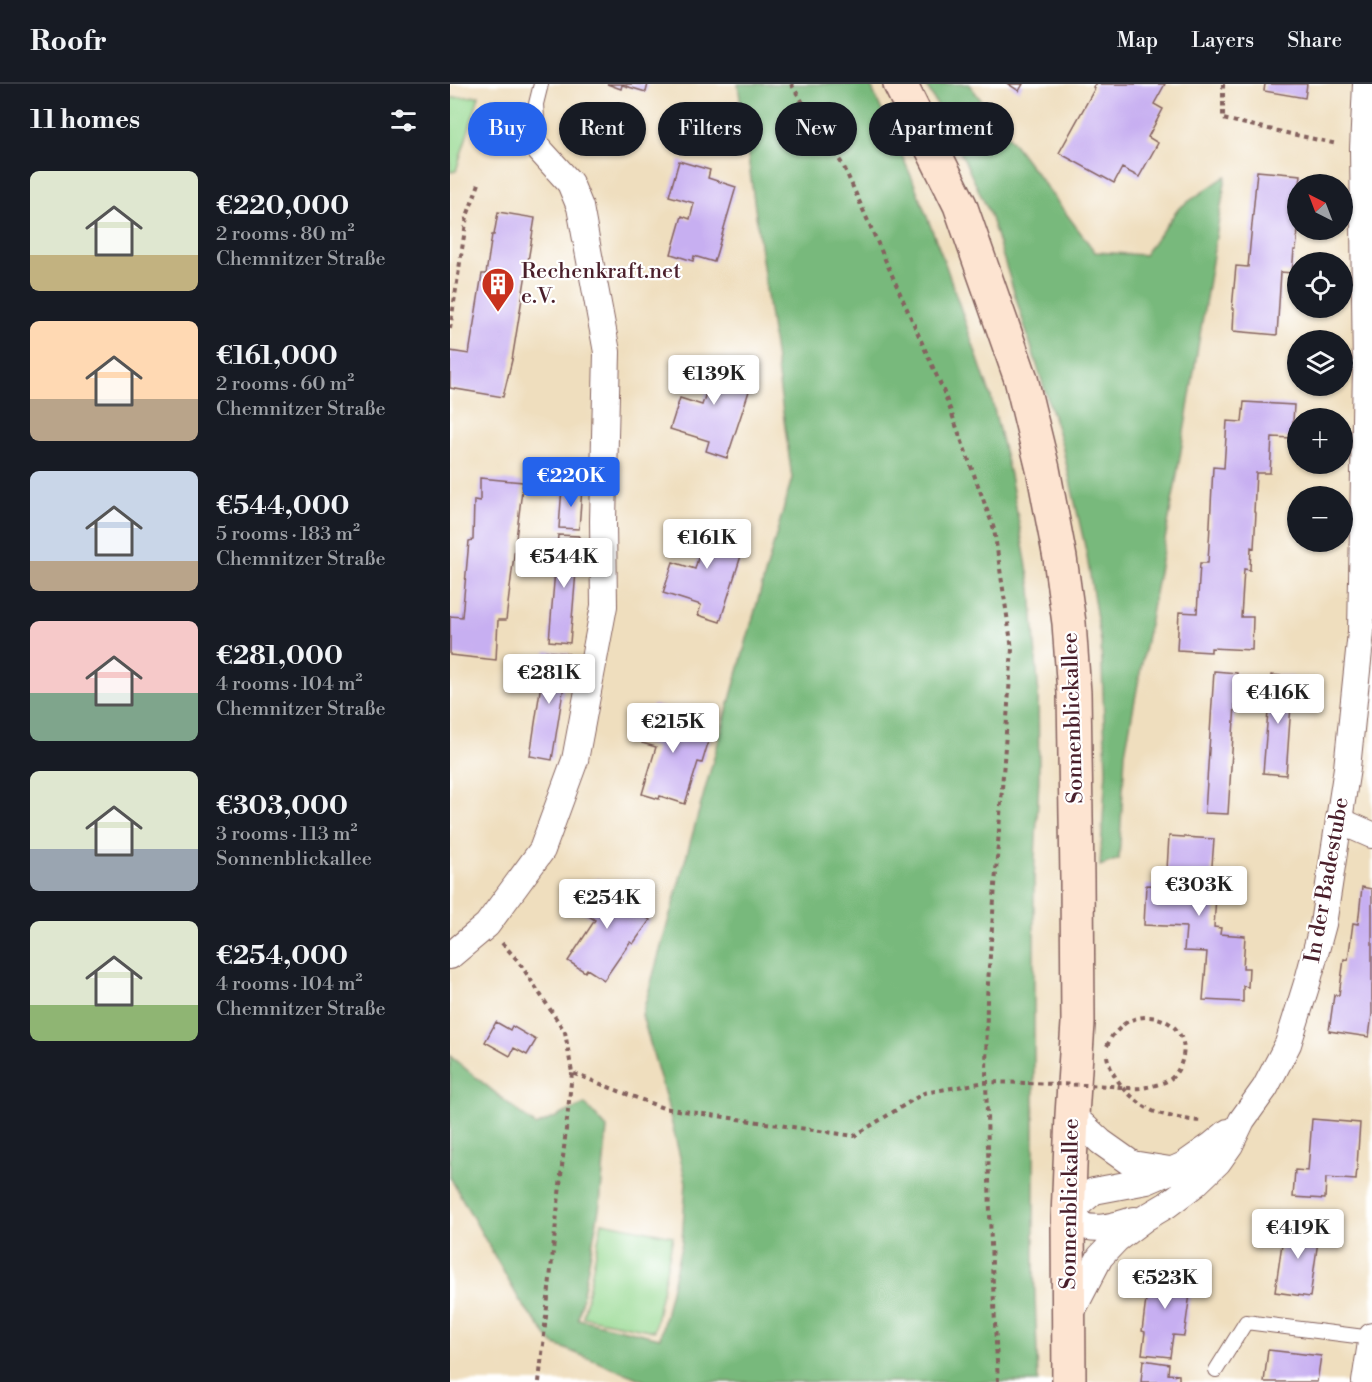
<!DOCTYPE html>
<html lang="en">
<head>
<meta charset="utf-8">
<style>
	body { margin:0; font-family:"Libre Bodoni",serif; background:#242831; color:#f1f3f6; height:100vh; display:flex; flex-direction:column; font-size:22px; white-space:nowrap }
	* { box-sizing:border-box; margin:0 }
	p { font-size:20px; color:#9ea1a6 }
	.icon { flex:none; width:33px; height:33px; fill:none; stroke:currentColor; stroke-width:2; stroke-linecap:round; stroke-linejoin:round }
	.map { position:relative; flex:1; overflow:hidden }
	.side { display:flex; flex-direction:column; background:#171b24; width:450px }
	.side>* { flex:none }
	.banner { position:absolute; left:18px; top:18px; width:570px; height:54px; display:flex; gap:12px }
	.needle { width:39px; rotate:318deg }
	.fabs { position:absolute; left:837px; top:90px; display:grid; gap:12px }
	.fabs a { display:grid; place-items:center; width:66px; height:66px; border-radius:50%; background:#171b24; box-shadow:0 2px 4px #0004; font-size:30px }
	.price { position:absolute; translate:-50% -51px; padding:0 14px; border-radius:6px; background:#fff; color:#222; font-size:20px; line-height:39px; filter:drop-shadow(0 2px 3px #0008) }
	.price::after { content:''; position:absolute; left:50%; top:36px; width:18px; height:14px; margin-left:-9px; background:inherit; clip-path:polygon(0 0,100% 0,50% 100%) }
	.price.on { background:#2563eb; color:#fff }
	ul { padding:0; list-style:none }
	li { display:flex; align-items:center; gap:18px; height:150px; padding:0 30px }
	li span { display:grid; place-items:center; flex:none; width:168px; height:120px; border-radius:9px; color:#555 }
	li>.icon { margin-inline-start:auto }
	span .icon { width:72px; height:72px; fill:#fffc; stroke-width:1 }
	li b { font-size:26px }
	h2 { display:flex; justify-content:space-between; align-items:center; height:72px; padding:0 30px; font-size:26px }
	.chip { padding:0 21px; border-radius:27px; background:#171b24; box-shadow:0 2px 4px #0004; font-size:21px; line-height:54px }
	.chip.on { background:#2563eb; color:#fff }
	header { display:flex; align-items:center; gap:36px; box-sizing:border-box; height:84px; padding:0 30px; background:#171b24; border-bottom:2px solid #363941 }
	header strong { font-size:28px }
	nav { display:flex; gap:33px; margin-inline-start:auto; font-size:21px }
	main { display:flex; flex:1; min-height:0 }
	.map>svg:first-child { display:block }
</style>
</head>
<body>
<header>
<strong>Roofr</strong>
<nav><a>Map</a><a>Layers</a><a>Share</a></nav>
</header>
<main>
<section class="side">
<h2>11 homes<svg class="icon" aria-label="filters" viewBox="0 0 24 24"><path d="M4 7h16M4 17h16"/><circle cx="9" cy="7" r="2"/><circle cx="15" cy="17" r="2"/></svg></h2>
<ul>
<li><span style="background:linear-gradient(#dfe7d0 70%,#c2b280 0)"><svg class="icon" aria-label="home" viewBox="0 0 24 24"><path d="M3 11l9-7 9 7M6 9v11h12V9"/></svg></span><div><b>€220,000</b><p>2 rooms · 80 m²</p><p>Chemnitzer Straße</p></div></li>
<li><span style="background:linear-gradient(#ffd9b3 65%,#b9a48a 0)"><svg class="icon" aria-label="home" viewBox="0 0 24 24"><path d="M3 11l9-7 9 7M6 9v11h12V9"/></svg></span><div><b>€161,000</b><p>2 rooms · 60 m²</p><p>Chemnitzer Straße</p></div></li>
<li><span style="background:linear-gradient(#c9d6e8 75%,#b9a48a 0)"><svg class="icon" aria-label="home" viewBox="0 0 24 24"><path d="M3 11l9-7 9 7M6 9v11h12V9"/></svg></span><div><b>€544,000</b><p>5 rooms · 183 m²</p><p>Chemnitzer Straße</p></div></li>
<li><span style="background:linear-gradient(#f6c9c9 60%,#7fa58c 0)"><svg class="icon" aria-label="home" viewBox="0 0 24 24"><path d="M3 11l9-7 9 7M6 9v11h12V9"/></svg></span><div><b>€281,000</b><p>4 rooms · 104 m²</p><p>Chemnitzer Straße</p></div></li>
<li><span style="background:linear-gradient(#dfe7d0 65%,#9aa5b1 0)"><svg class="icon" aria-label="home" viewBox="0 0 24 24"><path d="M3 11l9-7 9 7M6 9v11h12V9"/></svg></span><div><b>€303,000</b><p>3 rooms · 113 m²</p><p>Sonnenblickallee</p></div></li>
<li><span style="background:linear-gradient(#dfe7d0 70%,#8fb573 0)"><svg class="icon" aria-label="home" viewBox="0 0 24 24"><path d="M3 11l9-7 9 7M6 9v11h12V9"/></svg></span><div><b>€254,000</b><p>4 rooms · 104 m²</p><p>Chemnitzer Straße</p></div></li>
</ul>
</section>
<div class="map">
<svg width="922" height="1298" viewBox="0 0 922 1298">
	<rect width="100%" height="100%" fill="#fff"/>
	<filter id="ink" filterUnits="userSpaceOnUse"><feTurbulence type="fractalNoise" baseFrequency=".0167" numOctaves="2"/><feDisplacementMap in="SourceGraphic" scale="12" xChannelSelector="R" yChannelSelector="G"/><feConvolveMatrix kernelMatrix="1 2 1 2 8 2 1 2 1" color-interpolation-filters="sRGB"/></filter>
	<filter id="wash" filterUnits="userSpaceOnUse"><feTurbulence type="fractalNoise" baseFrequency=".008" numOctaves="4" result="noise"/><feDisplacementMap in="SourceGraphic" scale="24" xChannelSelector="R" yChannelSelector="G"/><feGaussianBlur stdDeviation="1.35" result="paint"/><feColorMatrix in="noise" values="0 0 0 0 0 0 0 0 0 0 0 0 0 0 0 0 0 1.4 0 .05"/><feComposite in="paint" operator="in"/></filter>
	<g filter="url(#wash)">
		<rect width="100%" height="100%" fill="#efdebe"/>
		<path fill="#96d991" stroke="#707c5e" stroke-width="1.5" d="M29 12 6 87 0 88V14Z
			M152 1138 223 1152 204 1247 133 1233Z"/>
		<path fill="#78b97b" stroke="#616c53" stroke-width="1.5" d="M288 0H420L462 94 496 182 541 313 560 391 581 504 588 602 589 695 584 795V1183L588 1298H197L103 1260 70 1217 0 1093V972L86 1042 135 1020 157 1044 150 1120 128 1235 210 1254 232 1158 236 1098 216 1015 192 931 342 394Z
			M475 0H519L645 168 694 171 729 124 776 92 726 397 675 669 669 775 650 782 656 687 651 559 636 467 612 361 539 128 492 30Z"/>
		<g id="blocks">
			<path fill="#c7aff1" d="M157 0H198L196 8 172 1 171 5Z
				M558 0H573L569 7Z
				M645 0H715L704 20 713 25 698 53 708 59 689 93 672 84 664 99 609 69 645 4 643 3Z
				M815 0H857L855 14 814 7Z
				M229 77 260 86 258 94 286 103 264 178 244 172 243 177 221 170 232 132 240 135 244 119 219 112Z
				M807 87 851 91 850 100H848V146L846 166H844L842 189 831 188 827 251 783 247 784 225H782L786 182 798 183Z
				M48 128 85 134 62 276 53 313 0 304V267L19 270 32 190H36L42 151H44Z
				M248 274 304 292 277 374 256 367 259 357 220 345 230 314 252 321 257 306 240 300Z
				M794 318 844 321 842 354 822 353 820 389H806L804 428 806 429 804 464 801 463 800 486 794 485 791 533H803L802 566 761 564V568L727 566 729 528 747 529 750 479H758L763 383 774 384 777 337 792 338Z
				M30 394 73 398 56 536H48L46 576 0 571V532L12 533 19 457 23 456 24 416 30 417Z
				M112 403 132 404 129 445 109 444Z
				M240 438 296 456 270 538 248 531 251 521 213 509 223 478 245 485 249 470 232 464Z
				M108 451 129 452 120 559 99 557Z
				M96 567 119 570 102 676 80 672Z
				M764 587 787 589 778 730 755 729Z
				M821 591 843 593 836 691 813 689Z
				M203 621 232 629 230 636 262 646 252 679 248 678 235 720 210 712 209 715 192 710 206 663 192 659Z
				M719 752 764 755 761 795 767 796 764 843 771 844 770 850 795 852 793 884H799L798 903 793 902V918L753 916 757 868 734 867 736 843 694 841 696 801 716 802Z
				M148 794 173 811 170 816 200 836 183 860 180 858 154 896 137 885 135 888 118 877 145 836 128 825Z
				M912 803 922 805V930L919 953 879 947 884 911H889L894 875 898 876 903 839 908 840Z
				M46 938 60 946 62 942 86 956 77 971 64 964 60 972 35 958Z
				M862 1035 910 1039 906 1096 876 1094 875 1115 843 1113 845 1086 858 1087Z
				M835 1139 870 1143 860 1213 825 1208Z
				M700 1184 743 1189 734 1252 723 1251 720 1273 692 1270 695 1248 692 1247Z
				M818 1266 871 1272 867 1298H814Z
				M693 1276 719 1280 718 1290 729 1291V1298H691Z"/>
		</g>
	</g>
	<g filter="url(#ink)">
		<use href="#blocks" fill-opacity="0" stroke="#84625e" stroke-width="1.5"/>
		<g fill="none" stroke-linecap="round" stroke-linejoin="round">
			<g stroke="#84625e" stroke-width="16">
				<path id="service" d="M89 65 86 20 91 0
					M766 1286 796 1238 922 1254"/>
			</g>
			<g stroke="#84625e" stroke-width="28">
				<path id="minor" d="M890 737 922 751
					M0 872 37 841 92 766 125 676 154 522 153 437 157 268 130 123 120 99 89 65
					M622 1031 651 1058 682 1080 720 1086
					M685 1136C668 1140 649 1148 631 1141 627 1140 622 1136 618 1134L631 1118 644 1107 697 1097 734 1081 761 1062 778 1048
					M620 1231 650 1173 667 1155 695 1134 717 1121 745 1100 768 1078 780 1061 792 1036 815 1004 838 960 858 896 873 840 897 684 911 548 916 284 913 65 916 0
					M915 1298 922 1252"/>
			</g>
			<g stroke="#84625e" stroke-width="36">
				<path id="secondary" d="M450 0 510 121 571 295 593 385 610 474 619 539 624 609 627 794 628 939 622 1031 618 1134 619 1298"/>
			</g>
			<path stroke="#84625e" stroke-width="4" stroke-dasharray="4.5 4.5" stroke-linecap="butt" d="M341 0 394 83 493 306 544 445 562 565 537 913 536 998 541 1161 548 1298
				M773 0V35L887 60
				M0 245 17 132 30 97
				M52 859 69 878 115 948 122 989 213 1024 404 1052 474 1009 536 998 578 999
				M657 962 662 952 674 940
				M657 972C661 995 684 1019 705 1028 720 1033 736 1036 752 1037
				M89 1298 122 989"/>
			<use href="#service" stroke="#fff" stroke-width="14"/>
			<use href="#minor" stroke="#fff" stroke-width="26"/>
			<use href="#secondary" stroke="#fde4d1" stroke-width="33"/>
			<path stroke="#84625e" stroke-width="4" stroke-dasharray="4.5 4.5" stroke-linecap="butt" d="M578 999C606 1000 633 1001 661 1002 672 1003 686 1006 697 1003 703 1002 714 999 719 996 732 987 738 964 730 951 719 931 691 928 674 940"/>
		</g>
	</g>
	<defs>
		<g id="building-pin" transform="scale(1.725)"><path d="M0 17L-7.5 6A9.5 9.5 0 1 1 7.5 6Z" fill="#c8321e" stroke="#fff"/><path d="M-4-6H4V6H1V3H-1V6H-4ZM-2.5-4.3h1.7v1.8h-1.7ZM.8-4.3h1.7v1.8H.8ZM-2.5-1h1.7V.8h-1.7ZM.8-1h1.7V.8H.8Z" fill="#fff"/></g>
	</defs>
	<g fill-rule="evenodd">
		<use href="#building-pin" x="48" y="200"/>
	</g>
	<g text-anchor="middle" dominant-baseline="central" stroke-width="4.5" stroke-linejoin="round" paint-order="stroke">
		<g font-size="22" fill="#4a1f2b" stroke="#fff" text-anchor="start">
			<text x="71" y="187">Rechenkraft.net<tspan x="71" dy="25">e.V.</tspan></text>
		</g>
		<g font-size="22" fill="#4a1f2b" stroke="#fff">
			<text transform="translate(623 634) rotate(-92)">Sonnenblickallee</text>
			<text transform="translate(877 796) rotate(-80)">In der Badestube</text>
			<text transform="translate(620 1120) rotate(-89)">Sonnenblickallee</text>
		</g>
	</g>
</svg>
<div class="fabs">
<a><svg class="needle" viewBox="-14 -14 28 28"><path d="M0-13l5 13h-10z" fill="#e53935"/><path d="M0 13l5-13h-10z" fill="#9ea1a6"/></svg></a>
<a><svg class="icon" aria-label="locate" viewBox="0 0 24 24"><circle cx="12" cy="12" r="6"/><path d="M12 2v4M12 18v4M2 12h4M18 12h4"/></svg></a>
<a><svg class="icon" aria-label="layers" viewBox="0 0 24 24"><path d="M12 4l9 5-9 5-9-5zM3 14l9 5 9-5"/></svg></a>
<a>+</a>
<a>−</a>
</div>
<b class="price" style="left:264px;top:322px">€139K</b>
<b class="price on" style="left:121px;top:424px">€220K</b>
<b class="price" style="left:257px;top:486px">€161K</b>
<b class="price" style="left:114px;top:505px">€544K</b>
<b class="price" style="left:99px;top:621px">€281K</b>
<b class="price" style="left:828px;top:641px">€416K</b>
<b class="price" style="left:223px;top:670px">€215K</b>
<b class="price" style="left:749px;top:833px">€303K</b>
<b class="price" style="left:157px;top:846px">€254K</b>
<b class="price" style="left:848px;top:1176px">€419K</b>
<b class="price" style="left:715px;top:1226px">€523K</b>
<div class="banner">
<a class="chip on">Buy</a>
<a class="chip">Rent</a>
<a class="chip">Filters</a>
<a class="chip">New</a>
<a class="chip">Apartment</a>
</div>
</div>
</main>
</body>
</html>
